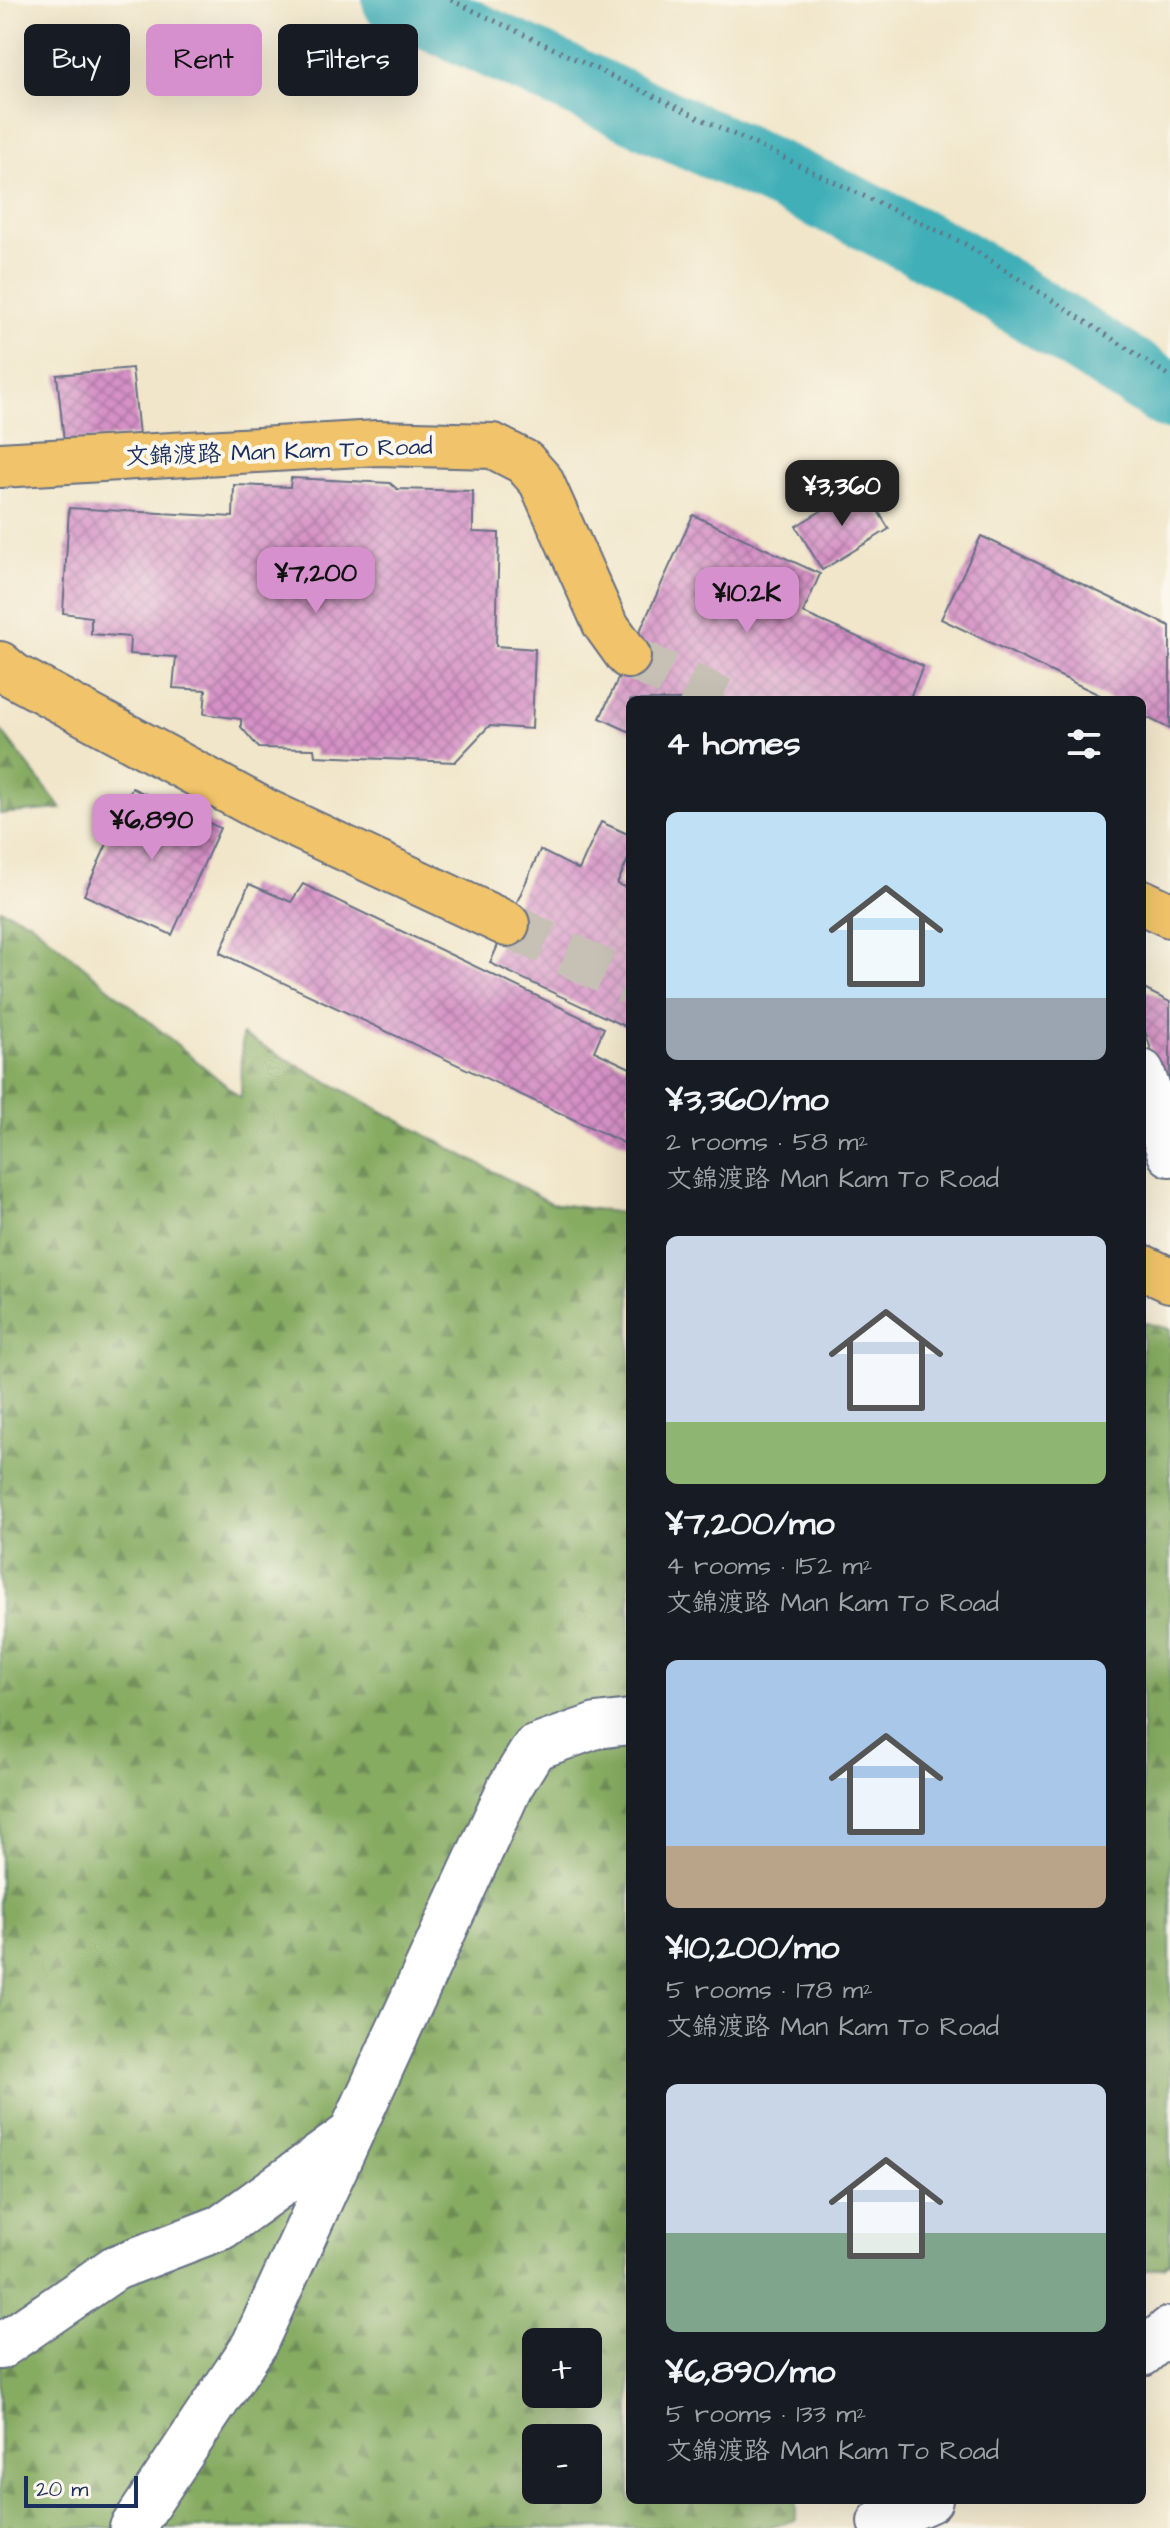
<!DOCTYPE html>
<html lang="en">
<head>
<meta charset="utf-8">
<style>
	body { margin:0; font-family:"Architects Daughter","LXGW WenKai TC",sans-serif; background:#242831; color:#f1f3f6; height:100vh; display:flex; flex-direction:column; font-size:30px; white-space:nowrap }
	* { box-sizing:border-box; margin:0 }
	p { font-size:26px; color:#9ea1a6 }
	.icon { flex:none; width:44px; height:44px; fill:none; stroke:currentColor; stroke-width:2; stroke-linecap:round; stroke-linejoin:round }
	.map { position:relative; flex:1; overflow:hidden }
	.details { position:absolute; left:626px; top:696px; width:520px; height:1808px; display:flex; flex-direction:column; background:#171b24; border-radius:12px; box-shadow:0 8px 32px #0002 }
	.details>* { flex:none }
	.banner { position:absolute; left:24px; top:24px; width:482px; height:72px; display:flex; gap:16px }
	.controls { position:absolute; left:522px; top:2328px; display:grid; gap:16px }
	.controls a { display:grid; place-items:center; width:80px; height:80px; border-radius:12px; background:#171b24; box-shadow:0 8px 32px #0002; font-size:40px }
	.scale { position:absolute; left:24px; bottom:20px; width:114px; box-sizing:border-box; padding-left:8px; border:4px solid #1b2f5e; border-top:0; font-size:22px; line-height:28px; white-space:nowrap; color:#1b2f5e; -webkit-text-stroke:6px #fbf7ec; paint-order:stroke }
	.price { position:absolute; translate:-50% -68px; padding:0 18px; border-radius:16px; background:#d690ce; color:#111; font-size:26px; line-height:52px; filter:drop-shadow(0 2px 4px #0008) }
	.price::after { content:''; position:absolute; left:50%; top:48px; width:24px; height:18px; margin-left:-12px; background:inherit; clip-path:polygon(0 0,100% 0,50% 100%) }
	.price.on { background:#222; color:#fff }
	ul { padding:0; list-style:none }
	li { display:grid; align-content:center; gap:16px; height:424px; padding:0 40px }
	li span { display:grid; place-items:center; height:248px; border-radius:12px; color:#555 }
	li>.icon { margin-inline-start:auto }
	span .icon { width:144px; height:144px; fill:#fffc; stroke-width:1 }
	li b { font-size:34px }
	h2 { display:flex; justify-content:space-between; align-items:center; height:96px; padding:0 40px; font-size:34px }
	.chip { padding:0 28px; border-radius:12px; background:#171b24; box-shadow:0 8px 32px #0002; font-size:28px; line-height:72px }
	.chip.on { background:#d690ce; color:#111 }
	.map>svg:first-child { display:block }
</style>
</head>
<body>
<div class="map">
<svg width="1170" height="2528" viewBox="0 0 1170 2528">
	<defs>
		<pattern id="forest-firs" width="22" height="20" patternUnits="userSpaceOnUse" patternTransform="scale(2)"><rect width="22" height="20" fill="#86ac62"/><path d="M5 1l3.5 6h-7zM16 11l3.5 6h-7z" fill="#6d8c54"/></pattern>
		<pattern id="building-cross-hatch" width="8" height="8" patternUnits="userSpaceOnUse" patternTransform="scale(2)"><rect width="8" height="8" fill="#d691c6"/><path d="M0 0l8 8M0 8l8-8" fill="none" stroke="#ad77a4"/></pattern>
	</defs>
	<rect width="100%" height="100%" fill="#fbf7ec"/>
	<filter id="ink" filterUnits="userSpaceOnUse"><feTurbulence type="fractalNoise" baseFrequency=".0125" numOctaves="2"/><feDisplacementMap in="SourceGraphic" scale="16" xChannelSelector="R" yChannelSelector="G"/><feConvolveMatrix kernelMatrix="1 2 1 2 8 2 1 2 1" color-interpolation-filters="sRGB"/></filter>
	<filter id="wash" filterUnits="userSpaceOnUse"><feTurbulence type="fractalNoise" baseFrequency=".006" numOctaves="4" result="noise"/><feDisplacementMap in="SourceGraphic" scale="32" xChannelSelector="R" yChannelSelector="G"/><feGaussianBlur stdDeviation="1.8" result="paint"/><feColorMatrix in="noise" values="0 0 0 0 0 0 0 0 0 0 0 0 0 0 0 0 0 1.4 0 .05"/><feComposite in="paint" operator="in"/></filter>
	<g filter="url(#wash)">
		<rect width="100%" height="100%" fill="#f1e6ca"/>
		<path fill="url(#forest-firs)" stroke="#506e60" stroke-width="2" fill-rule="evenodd" d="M0 729 62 809 0 814Z
			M0 909 29 921 241 1098 242 1035 551 1203 630 1214V2500H796V2520L768 2528H0ZM536 2342H588V2394H536ZM536 2438H588V2490H536Z
			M1142 1322 1170 1329V2262L1163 2267 1142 2271Z"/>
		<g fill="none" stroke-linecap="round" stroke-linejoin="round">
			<path stroke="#3fafb7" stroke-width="68" d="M396 0 858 212 955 261 1170 396"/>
		</g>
		<g id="blocks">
			<path fill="url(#building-cross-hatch)" d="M132 368 139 435 64 442 57 375Z
				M291 478 390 483 397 489 473 491V532L499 533 496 646 535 649 532 729 489 726 455 762 315 756 314 749 259 748 241 727V719L204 714 206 690 173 688 176 657 129 654 130 637 91 634V617L63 613 69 508 233 517 234 485 290 487Z
				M863 486 889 529 822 570 796 526Z
				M693 515 820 574 803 613 923 666 909 700H630V732L600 718Z
				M981 536 1170 626V729L1142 715V700H1110L941 619Z
				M132 788 220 828 172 935 84 895Z
				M601 822 630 835V855L617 884 630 889V1029L490 963 540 850 579 870Z
				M249 884 291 902 303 884 604 1028 594 1051 630 1068V1146L220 953Z
				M1142 988 1170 1002V1111L1142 1021Z"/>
		</g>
	</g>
	<g filter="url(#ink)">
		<use href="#blocks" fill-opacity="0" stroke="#666f84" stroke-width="2"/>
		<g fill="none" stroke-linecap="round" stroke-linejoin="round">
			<path stroke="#c6c1b4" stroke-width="44" stroke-dasharray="44 22" stroke-linecap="butt" d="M628 656 722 700
				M507 924 630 984"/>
			<g stroke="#666f84" stroke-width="48">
				<path id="minor" d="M1142 1072 1170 1154
					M0 2347 115 2268 222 2227 349 2135
					M1142 2354 1170 2329
					M880 2522 930 2500
					M132 2528 254 2345 510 1787 534 1748 596 1726 630 1722"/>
			</g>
			<g stroke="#666f84" stroke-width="48">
				<path id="major" d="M0 465 377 443 493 446 524 462 541 481 605 624 628 656
					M0 664 13 675 267 812 507 924
					M1142 902 1170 915
					M1142 1267 1170 1280"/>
			</g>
			<path stroke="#666f84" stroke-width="5" stroke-dasharray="2 6" stroke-linecap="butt" d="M451 0 965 244 1170 376"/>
			<use href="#minor" stroke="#fff" stroke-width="44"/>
			<use href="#major" stroke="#f1c36a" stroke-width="44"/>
		</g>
	</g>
	<g text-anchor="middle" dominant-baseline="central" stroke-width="8" stroke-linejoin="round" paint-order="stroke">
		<g font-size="24" fill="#1b2f5e" stroke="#fbf7ec">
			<text transform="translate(279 452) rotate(-2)">文錦渡路 Man Kam To Road</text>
		</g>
	</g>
</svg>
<div class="controls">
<a>+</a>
<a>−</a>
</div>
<div class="scale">20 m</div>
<b class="price on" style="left:842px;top:528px">¥3,360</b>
<b class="price" style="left:316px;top:615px">¥7,200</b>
<b class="price" style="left:747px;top:635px">¥10.2K</b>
<b class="price" style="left:152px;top:862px">¥6,890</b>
<div class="banner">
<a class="chip">Buy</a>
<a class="chip on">Rent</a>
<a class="chip">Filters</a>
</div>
<section class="details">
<h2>4 homes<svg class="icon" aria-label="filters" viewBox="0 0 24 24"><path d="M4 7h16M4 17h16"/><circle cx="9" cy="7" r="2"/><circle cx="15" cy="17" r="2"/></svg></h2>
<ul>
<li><span style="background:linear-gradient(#bfe0f5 75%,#9aa5b1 0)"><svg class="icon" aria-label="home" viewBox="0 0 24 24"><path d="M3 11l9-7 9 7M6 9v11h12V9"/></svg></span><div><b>¥3,360/mo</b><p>2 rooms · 58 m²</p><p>文錦渡路 Man Kam To Road</p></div></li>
<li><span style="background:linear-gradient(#c9d6e8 75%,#8fb573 0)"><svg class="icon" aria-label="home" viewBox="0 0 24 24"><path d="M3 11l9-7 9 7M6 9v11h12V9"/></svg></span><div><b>¥7,200/mo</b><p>4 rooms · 152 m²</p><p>文錦渡路 Man Kam To Road</p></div></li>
<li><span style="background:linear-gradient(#a9c7e8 75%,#b9a48a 0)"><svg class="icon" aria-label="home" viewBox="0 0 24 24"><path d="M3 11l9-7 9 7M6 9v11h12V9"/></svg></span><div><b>¥10,200/mo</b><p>5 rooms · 178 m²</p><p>文錦渡路 Man Kam To Road</p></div></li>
<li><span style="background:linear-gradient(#c9d6e8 60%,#7fa58c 0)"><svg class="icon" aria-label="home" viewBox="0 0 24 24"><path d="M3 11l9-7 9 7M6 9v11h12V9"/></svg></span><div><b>¥6,890/mo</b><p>5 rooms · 133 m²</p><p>文錦渡路 Man Kam To Road</p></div></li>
</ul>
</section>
</div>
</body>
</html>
